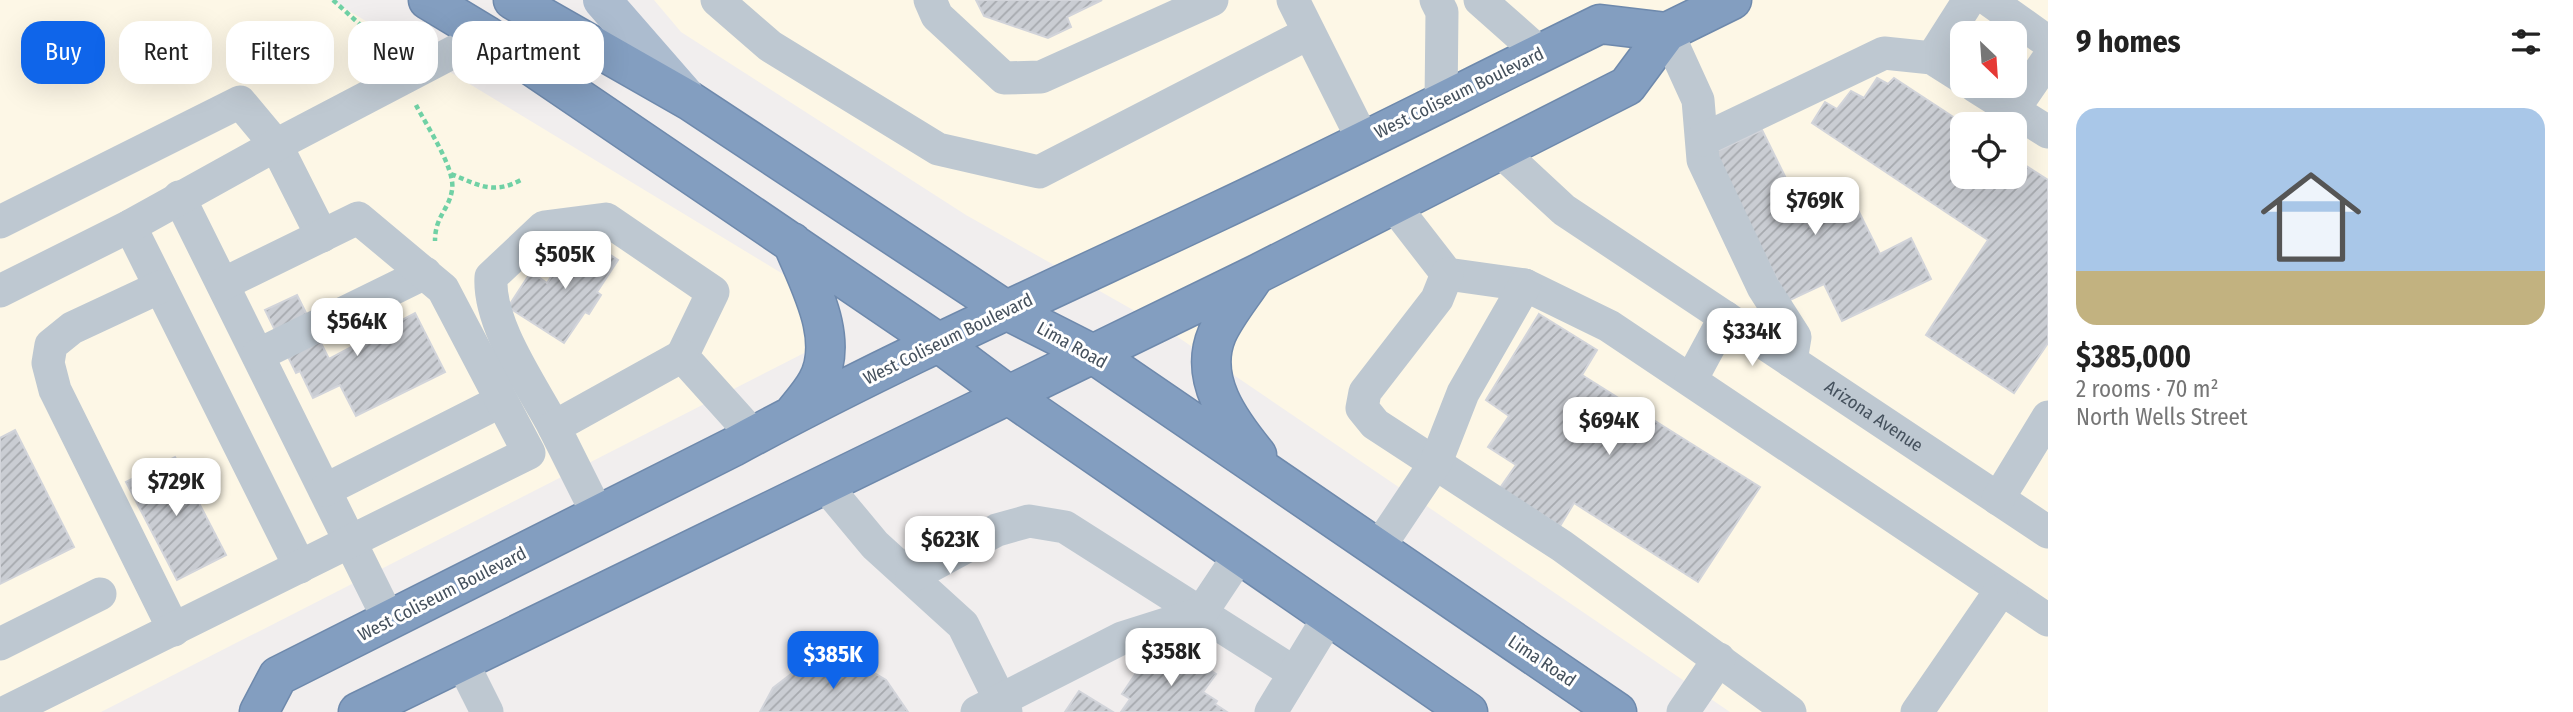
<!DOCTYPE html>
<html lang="en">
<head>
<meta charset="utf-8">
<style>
	body { margin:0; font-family:"Fira Sans Condensed",sans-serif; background:#f2f2f2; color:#222; height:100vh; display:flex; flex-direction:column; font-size:26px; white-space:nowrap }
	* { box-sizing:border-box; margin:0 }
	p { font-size:23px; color:#767676 }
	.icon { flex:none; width:38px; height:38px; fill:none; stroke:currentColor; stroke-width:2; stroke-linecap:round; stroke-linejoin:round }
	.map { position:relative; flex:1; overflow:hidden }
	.drawer { display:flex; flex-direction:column; background:#fff; width:525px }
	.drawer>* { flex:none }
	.guide { position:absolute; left:21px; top:21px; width:665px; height:63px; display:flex; gap:14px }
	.needle { width:46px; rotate:155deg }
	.tools { position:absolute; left:1950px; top:21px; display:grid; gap:14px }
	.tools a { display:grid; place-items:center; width:77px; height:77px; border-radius:14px; background:#fff; box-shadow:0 7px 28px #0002; font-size:35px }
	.price { position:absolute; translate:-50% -60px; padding:0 16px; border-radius:14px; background:#fff; color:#222; font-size:23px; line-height:46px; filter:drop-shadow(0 2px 4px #0008) }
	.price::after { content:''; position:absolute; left:50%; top:42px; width:21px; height:16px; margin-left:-10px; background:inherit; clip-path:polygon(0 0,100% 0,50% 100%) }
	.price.active { background:#0f65ea; color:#fff }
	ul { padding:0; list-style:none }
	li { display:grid; align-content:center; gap:14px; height:371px; padding:0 28px }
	li span { display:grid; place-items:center; height:217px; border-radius:21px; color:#555 }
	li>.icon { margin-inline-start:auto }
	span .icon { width:126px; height:126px; fill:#fffc; stroke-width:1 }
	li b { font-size:30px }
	h2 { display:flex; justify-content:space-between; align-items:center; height:84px; padding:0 28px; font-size:30px }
	.chip { padding:0 24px; border-radius:21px; background:#fff; box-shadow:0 7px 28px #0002; font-size:24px; line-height:63px }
	.chip.active { background:#0f65ea; color:#fff }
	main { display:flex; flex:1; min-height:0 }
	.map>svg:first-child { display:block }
</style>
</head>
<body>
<main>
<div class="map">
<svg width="2048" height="712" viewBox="0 0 2048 712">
	<defs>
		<pattern id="building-hatch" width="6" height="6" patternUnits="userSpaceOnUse" patternTransform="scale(1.75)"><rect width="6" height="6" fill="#cacdd3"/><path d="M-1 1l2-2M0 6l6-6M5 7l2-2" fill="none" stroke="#a6a9ae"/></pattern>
	</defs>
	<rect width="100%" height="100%" fill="#f1eeee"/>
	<path fill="#fdf7e6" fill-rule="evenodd" d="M0 0H331L783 274 805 299 814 348 101 712H0Z
		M654 0H2048V712H1730L1163 327 966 215 681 32ZM1962 33H2014V86H1962ZM1962 124H2014V177H1962Z"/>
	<path fill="url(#building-hatch)" stroke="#d2d4da" stroke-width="2" d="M976 0H1102L1067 17 1071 27 1048 38 984 16Z
		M1877 78 1888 84 1894 78 1964 124 1962 177H2014V158L2048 180V343L2014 393 1926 335 1988 240 1812 123 1825 102 1837 109 1851 91 1864 98Z
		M1762 130 1810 227 1855 204 1880 254 1911 238 1931 279 1842 321 1824 284 1788 301 1713 153Z
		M576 238 606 258 609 254 618 260 597 292 601 295 589 314 585 312 564 343 508 307 531 272 547 283Z
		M297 295 329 359 415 313 445 372 356 416 340 385 313 398 300 371 296 373 265 310Z
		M1539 314 1597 350 1582 375 1760 487 1698 582 1574 503 1560 526 1500 488 1516 465 1488 447 1509 416 1486 400Z
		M15 430 74 547 0 584V438Z
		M175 457 226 555 177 580 126 482Z
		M1183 652 1216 674 1203 692 1217 701 1215 704 1227 712H1121L1130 699 1122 694 1146 658 1169 672Z
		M829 660 859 664 886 680 908 712H760L773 688 799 668Z
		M1079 691 1113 712H1065Z"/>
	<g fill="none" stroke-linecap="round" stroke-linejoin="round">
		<g stroke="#6e89ac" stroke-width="41">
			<path id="highway" d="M428 0 486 35 939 343 1010 396 1468 712
				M513 0 690 101 1006 310 1093 354 1617 712
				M792 242C808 282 841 339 817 382 811 393 802 403 794 413
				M1255 275C1243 294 1226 314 1217 334 1198 379 1230 422 1257 455
				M259 712 278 676 733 447C891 361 1056 288 1219 211 1347 151 1473 86 1600 24L1667 32
				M358 712 1255 275 1627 86 1667 32 1732 0"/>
		</g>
		<path stroke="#70d1a5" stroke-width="4.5" stroke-dasharray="5 3.5" stroke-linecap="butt" d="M333 0 366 30 384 53
			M416 105C426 125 456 169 452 190 449 210 435 216 435 241
			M451 174C479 185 492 195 521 180"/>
		<g stroke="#bec8d1" stroke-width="33">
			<path d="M717 0 770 46 938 149 1039 172 1309 33"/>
			<path d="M930 0 937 16 1004 78 1041 77 1212 0"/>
			<path d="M1293 0 1363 140"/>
			<path d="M1436 0 1442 12 1441 103"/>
			<path d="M1480 0 1540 53"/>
			<path d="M1989 0 2048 42"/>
			<path d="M1667 32 1698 100 1703 160 1763 287 1795 337 1791 361"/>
			<path d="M1932 58 1969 0"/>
			<path d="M1975 86 2048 132"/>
			<path d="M2013 110 2048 59"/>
			<path d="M1702 140 1884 53 1932 58 1962 77"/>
			<path id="s1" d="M1498 149 1564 210 2048 532"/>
			<path d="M179 197 389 620"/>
			<path d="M1392 203 1447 274 1525 285 1609 326 2048 620"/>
			<path d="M0 222 240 102 276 145 322 236"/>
			<path d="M130 226 300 567"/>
			<path d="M1447 274 1437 299 1365 392 1362 408 1375 424 1562 546 1790 712"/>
			<path d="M160 287 72 328 51 345 48 363 55 390 174 630"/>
			<path d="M0 291 130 226 276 145 486 35"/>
			<path d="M258 355 425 273"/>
			<path d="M1691 380 1725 317"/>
			<path d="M554 427C531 384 488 324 491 277L544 227 606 219 713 292 682 356 754 436"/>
			<path d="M825 485 875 545 963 625 1006 712"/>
			<path d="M325 490 501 401"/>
			<path d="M1998 499 2048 417"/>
			<path d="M598 515 554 427 682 356"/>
			<path d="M1377 550 1436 462 1463 393 1525 285"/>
			<path d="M912 576 997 530 1029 521 1065 527 1293 672"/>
			<path d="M0 644 100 594"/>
			<path d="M461 660 487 712"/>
			<path d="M6 712 529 453 443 289 358 218 223 284"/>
			<path d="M977 712 1122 638 1201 613 1241 553"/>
			<path d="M1271 712 1330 615"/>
			<path d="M1683 712 1719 659"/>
			<path d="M1917 712 2001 590"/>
		</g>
		<path stroke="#acbccf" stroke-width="38" d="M602 0 684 94"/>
		<use href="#highway" stroke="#839ec0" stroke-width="38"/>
	</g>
	<g text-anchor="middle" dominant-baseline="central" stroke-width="6" stroke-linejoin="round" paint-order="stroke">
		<g font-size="18" fill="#45515d" stroke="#fff">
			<text transform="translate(1459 93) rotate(-26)">West Coliseum Boulevard</text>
			<text transform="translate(948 339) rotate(-26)">West Coliseum Boulevard</text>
			<text transform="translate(1072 345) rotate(29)">Lima Road</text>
			<text stroke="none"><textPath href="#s1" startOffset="462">Arizona Avenue</textPath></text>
			<text transform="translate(442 594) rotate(-27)">West Coliseum Boulevard</text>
			<text transform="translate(1542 661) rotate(34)">Lima Road</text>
		</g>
	</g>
</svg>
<div class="tools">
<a><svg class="needle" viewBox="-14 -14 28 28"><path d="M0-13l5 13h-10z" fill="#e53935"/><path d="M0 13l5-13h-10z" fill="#767676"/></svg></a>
<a><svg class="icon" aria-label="locate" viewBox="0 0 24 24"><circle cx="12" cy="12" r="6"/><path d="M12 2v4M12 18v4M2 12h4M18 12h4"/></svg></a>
</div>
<b class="price" style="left:1815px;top:237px">$769K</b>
<b class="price" style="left:565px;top:291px">$505K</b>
<b class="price" style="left:357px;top:358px">$564K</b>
<b class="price" style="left:1752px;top:368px">$334K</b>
<b class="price" style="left:1609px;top:457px">$694K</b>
<b class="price" style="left:176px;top:518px">$729K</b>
<b class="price" style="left:950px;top:576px">$623K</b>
<b class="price" style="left:1171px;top:688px">$358K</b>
<b class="price active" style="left:833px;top:691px">$385K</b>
<div class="guide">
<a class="chip active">Buy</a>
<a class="chip">Rent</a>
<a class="chip">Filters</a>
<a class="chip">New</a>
<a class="chip">Apartment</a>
</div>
</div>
<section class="drawer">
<h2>9 homes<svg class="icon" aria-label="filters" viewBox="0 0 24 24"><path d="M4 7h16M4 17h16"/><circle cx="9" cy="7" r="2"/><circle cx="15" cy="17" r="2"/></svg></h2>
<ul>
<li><span style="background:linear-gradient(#a9c7e8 75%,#c2b280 0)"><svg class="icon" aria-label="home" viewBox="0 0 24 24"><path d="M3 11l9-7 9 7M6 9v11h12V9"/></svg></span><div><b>$385,000</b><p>2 rooms · 70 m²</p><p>North Wells Street</p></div></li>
</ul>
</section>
</main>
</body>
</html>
